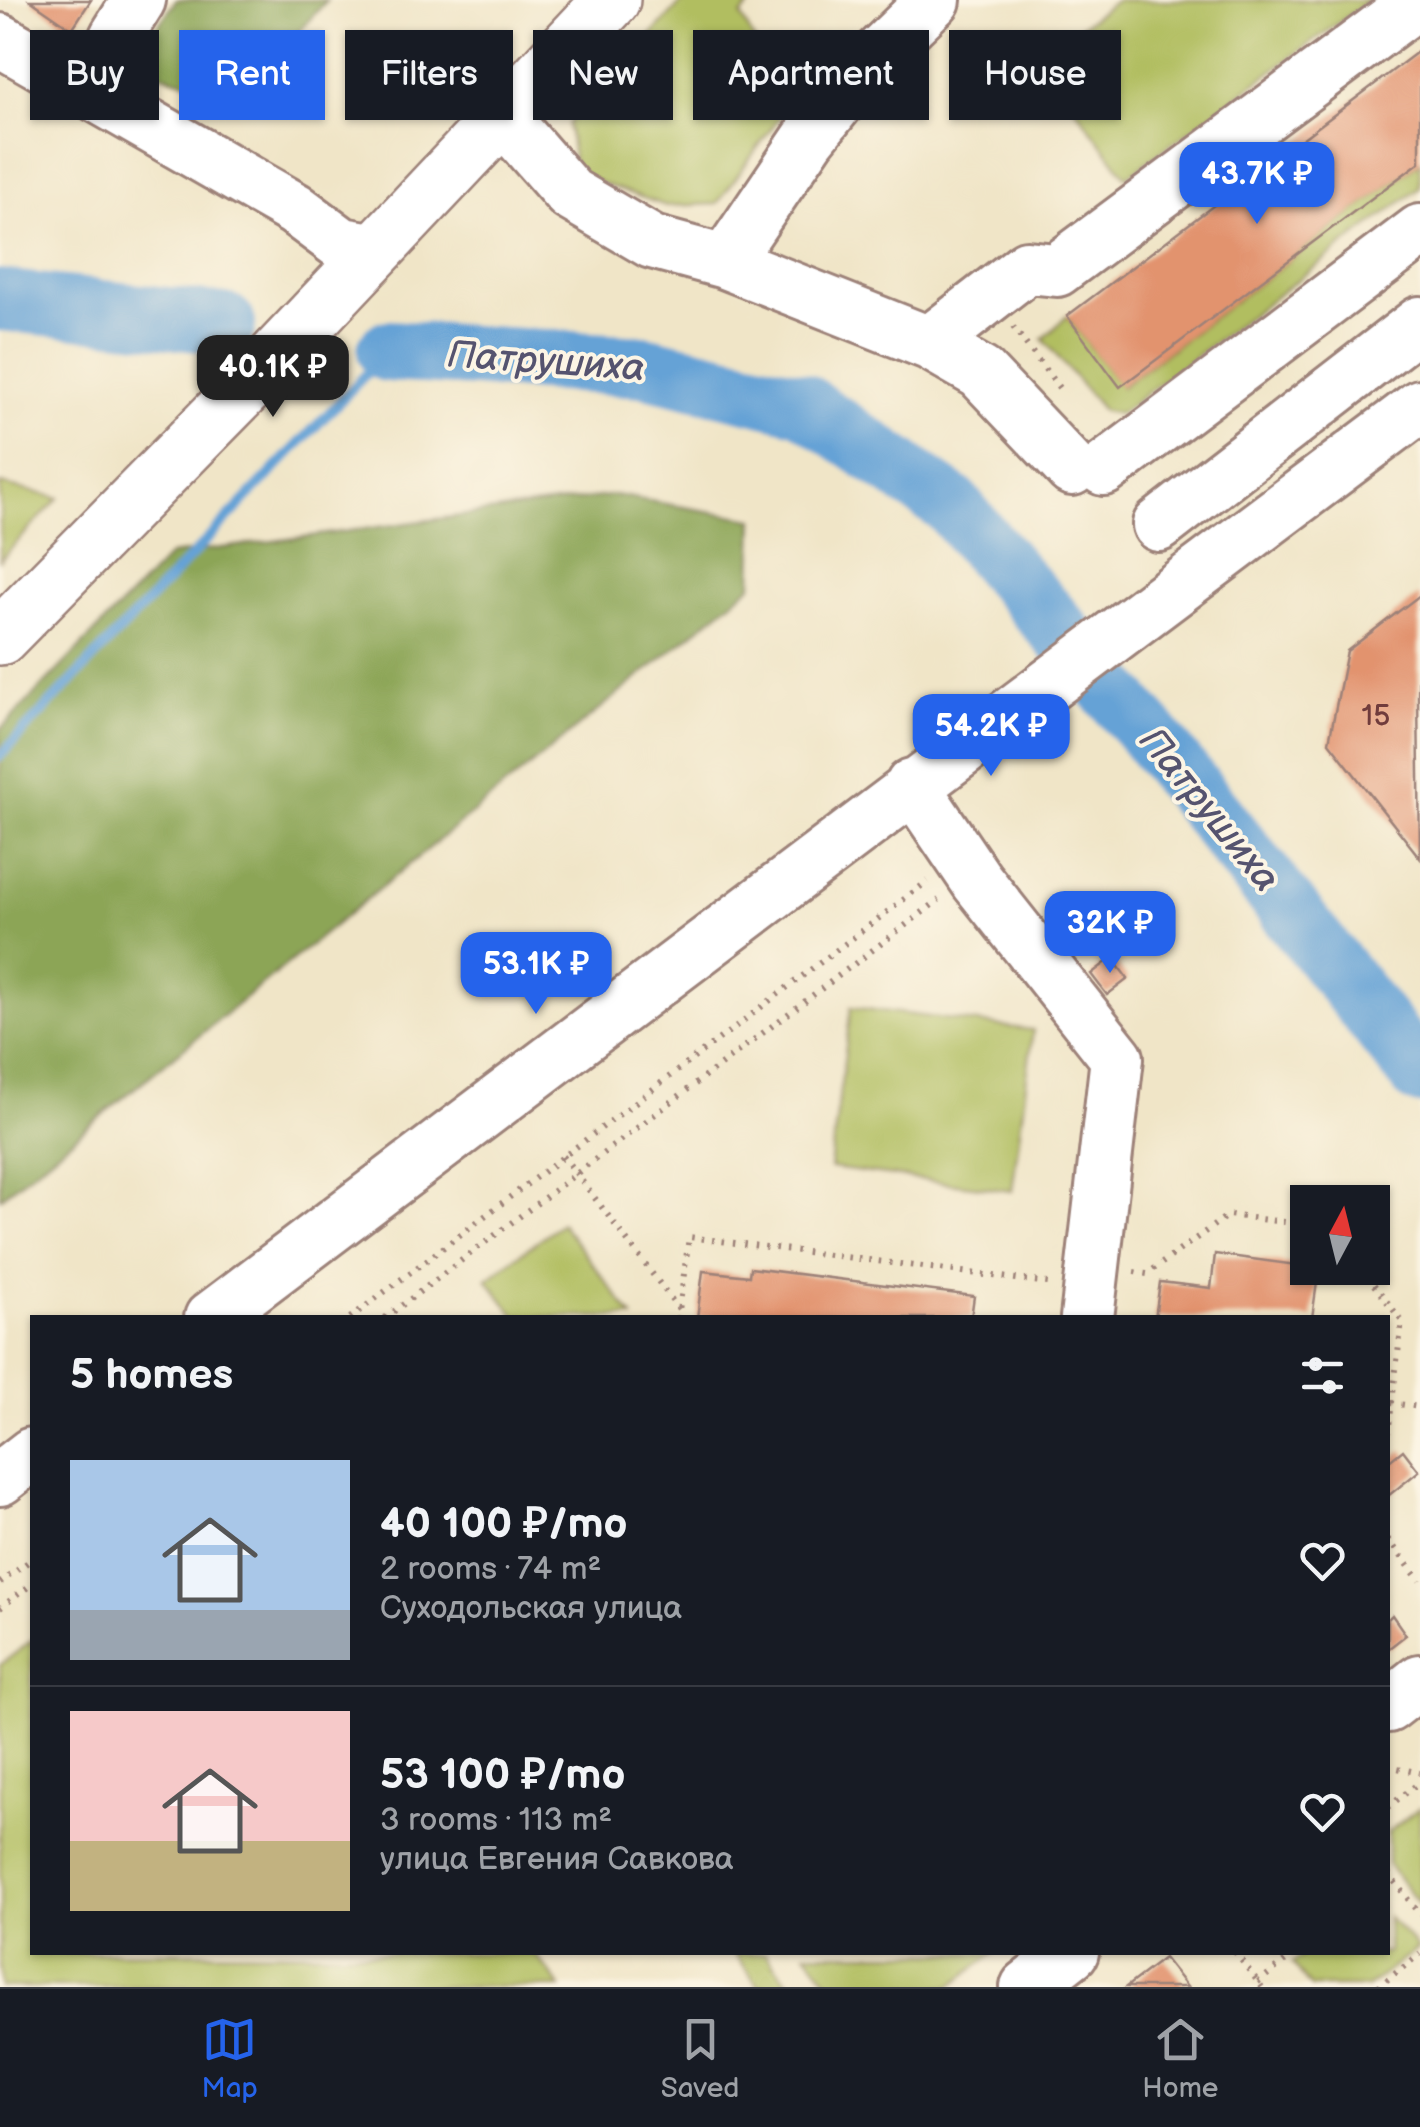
<!DOCTYPE html>
<html lang="en">
<head>
<meta charset="utf-8">
<style>
	body { margin:0; font-family:"Balsamiq Sans",sans-serif; background:#242831; color:#f1f3f6; height:100vh; display:flex; flex-direction:column; font-size:38px; white-space:nowrap }
	* { box-sizing:border-box; margin:0 }
	p { font-size:32px; color:#9ea1a6 }
	.icon { flex:none; width:55px; height:55px; fill:none; stroke:currentColor; stroke-width:2; stroke-linecap:round; stroke-linejoin:round }
	.map { position:relative; flex:1; overflow:hidden }
	.drawer { position:absolute; left:30px; top:1315px; width:1360px; height:640px; display:flex; flex-direction:column; background:#171b24; border-radius:0px; box-shadow:0 2px 8px #0004 }
	.drawer>* { flex:none }
	.top-card { position:absolute; left:30px; top:30px; width:1360px; height:90px; display:flex; gap:20px }
	.needle { width:65px; rotate:7deg }
	.tools { position:absolute; left:1290px; top:1185px; display:grid; gap:20px }
	.tools a { display:grid; place-items:center; width:100px; height:100px; border-radius:0px; background:#171b24; box-shadow:0 2px 8px #0004; font-size:50px }
	.price { position:absolute; translate:-50% -85px; padding:0 22px; border-radius:20px; background:#2563eb; color:#fff; font-size:32px; line-height:65px; filter:drop-shadow(0 2px 5px #0008) }
	.price::after { content:''; position:absolute; left:50%; top:60px; width:30px; height:22px; margin-left:-15px; background:inherit; clip-path:polygon(0 0,100% 0,50% 100%) }
	.price.active { background:#222; color:#fff }
	ul { padding:0; list-style:none }
	li { display:flex; align-items:center; gap:30px; height:250px; padding:0 40px }
	li+li { border-top:2px solid #363941 }
	li span { display:grid; place-items:center; flex:none; width:280px; height:200px; border-radius:0px; color:#555 }
	li>.icon { margin-inline-start:auto }
	span .icon { width:120px; height:120px; fill:#fffc; stroke-width:1 }
	li b { font-size:42px }
	h2 { display:flex; justify-content:space-between; align-items:center; height:120px; padding:0 40px; font-size:42px }
	.chip { padding:0 35px; border-radius:0px; background:#171b24; box-shadow:0 2px 8px #0004; font-size:35px; line-height:90px }
	.chip.active { background:#2563eb; color:#fff }
	.tabs { display:flex; justify-content:space-around; align-items:center; height:140px; border-top:2px solid #363941; background:#171b24; font-size:28px; color:#9ea1a6 }
	.tabs a { display:grid; justify-items:center; gap:5px }
	.tabs .active { color:#2563eb }
	.map>svg:first-child { display:block }
</style>
</head>
<body>
<div class="map">
<svg width="1420" height="1987" viewBox="0 0 1420 1987">
	<rect width="100%" height="100%" fill="#fcf5e5"/>
	<filter id="ink" filterUnits="userSpaceOnUse"><feTurbulence type="fractalNoise" baseFrequency=".01" numOctaves="2"/><feDisplacementMap in="SourceGraphic" scale="20" xChannelSelector="R" yChannelSelector="G"/><feConvolveMatrix kernelMatrix="1 2 1 2 8 2 1 2 1" color-interpolation-filters="sRGB"/></filter>
	<filter id="wash" filterUnits="userSpaceOnUse"><feTurbulence type="fractalNoise" baseFrequency=".0048" numOctaves="4" result="noise"/><feDisplacementMap in="SourceGraphic" scale="40" xChannelSelector="R" yChannelSelector="G"/><feGaussianBlur stdDeviation="2.25" result="paint"/><feColorMatrix in="noise" values="0 0 0 0 0 0 0 0 0 0 0 0 0 0 0 0 0 1.4 0 .05"/><feComposite in="paint" operator="in"/></filter>
	<g filter="url(#wash)">
		<rect width="100%" height="100%" fill="#f0e5c7"/>
		<path fill="#b1be60" stroke="#7e6e46" stroke-width="2.5" d="M684 0H755L741 16 789 104 717 204 666 206 575 174 568 124Z
			M1117 0H1370L1126 177 1038 57Z
			M1420 162V188L1119 414 1103 411 1043 339 1067 316 1121 387Z
			M0 484 59 498 0 560Z
			M851 1007 1033 1030 1012 1191 830 1168Z
			M561 1223 633 1317H516L487 1279Z
			M32 1640V1952L534 1953 561 1987H0V1665Z
			M1420 1807V1906L1388 1864V1832Z
			M1388 1917 1418 1948 1368 1987H1311L1292 1963 1306 1953 1388 1952Z
			M734 1953H766L792 1987H760Z
			M806 1953H995L949 1987H833Z"/>
		<path fill="#8ca556" stroke="#6b6240" stroke-width="2.5" d="M176 0H327L240 98 130 65Z
			M615 495 754 519 752 585 0 1198V730L170 555Z"/>
		<g fill="none" stroke-linecap="round" stroke-linejoin="round">
			<path stroke="#65a2d6" stroke-width="10" d="M0 756 388 351"/>
			<path stroke="#65a2d6" stroke-width="62" d="M0 300 225 324
				M388 351 643 366 803 404 951 505 1145 730 1420 1074"/>
		</g>
		<g id="blocks">
			<path fill="#e2936e" d="M30 0H91L72 29Z
				M1420 50V162L1120 387 1067 316Z
				M1420 595 1418 697 1420 858 1329 742 1347 651Z
				M1112 958 1128 979 1107 995 1091 974Z
				M1215 1254 1319 1268 1312 1318H1155L1160 1282 1211 1288Z
				M750 1268 974 1296 971 1318H697L703 1271 749 1276Z
				M1403 1450 1419 1471 1388 1496V1462Z
				M1392 1615 1406 1635 1388 1649V1619Z
				M1164 1958 1187 1987H1126Z"/>
		</g>
	</g>
	<g filter="url(#ink)">
		<use href="#blocks" fill-opacity="0" stroke="#9d8279" stroke-width="2.5"/>
		<g fill="none" stroke-linecap="round" stroke-linejoin="round">
			<g stroke="#9d8279" stroke-width="58">
				<path id="minor" d="M116 37 139 0
					M0 40 295 209 342 244 377 250
					M503 117 570 194 652 242 725 262 929 343 981 373 1072 469
					M725 262 809 138 869 63 934 0
					M929 343 1027 267 1057 270 1420 0
					M1104 469 1420 231
					M1159 525 1420 323
					M912 785 977 881 1117 1058 1087 1318
					M211 1318C612 1011 1017 710 1420 406
					M0 1479 32 1454
					M1388 1706 1420 1681
					M1027 1987 1072 1952"/>
			</g>
			<g stroke="#9d8279" stroke-width="60">
				<path id="major" d="M0 637 261 372 612 0"/>
			</g>
			<path stroke="#9d8279" stroke-width="6" stroke-dasharray="2.5 8" stroke-linecap="butt" d="M1013 327 1060 389
				M563 1156 679 1309
				M1361 1268 1402 1321 1388 1434
				M1134 1272 1147 1274 1228 1215 1308 1225
				M350 1318 928 881
				M385 1318 939 900
				M678 1318 689 1237 1048 1283
				M1391 1403 1420 1407
				M1388 1539 1420 1581
				M0 1583 32 1559
				M0 1608 32 1584
				M1388 1766 1420 1773
				M1388 1807 1420 1782
				M1388 1873 1420 1915
				M1235 1952 1262 1987
				M1258 1982 1297 1952
				M1378 1987 1420 1954"/>
			<use href="#minor" stroke="#fff" stroke-width="52"/>
			<use href="#major" stroke="#fff" stroke-width="55"/>
		</g>
	</g>
	<g text-anchor="middle" dominant-baseline="central" stroke-width="8" stroke-linejoin="round" paint-order="stroke">
		<g font-size="30" fill="#703c3c">
			<text x="1376" y="716">15</text>
		</g>
		<g font-size="38" font-style="italic" fill="#55536f" stroke="#fcf5e5">
			<text transform="translate(546 362) rotate(4)">Патрушиха</text>
			<text transform="translate(1209 810) rotate(51)">Патрушиха</text>
		</g>
	</g>
</svg>
<div class="tools">
<a><svg class="needle" viewBox="-14 -14 28 28"><path d="M0-13l5 13h-10z" fill="#e53935"/><path d="M0 13l5-13h-10z" fill="#9ea1a6"/></svg></a>
</div>
<b class="price" style="left:1257px;top:227px">43.7K ₽</b>
<b class="price active" style="left:273px;top:420px">40.1K ₽</b>
<b class="price" style="left:991px;top:779px">54.2K ₽</b>
<b class="price" style="left:1110px;top:976px">32K ₽</b>
<b class="price" style="left:536px;top:1017px">53.1K ₽</b>
<div class="top-card">
<a class="chip">Buy</a>
<a class="chip active">Rent</a>
<a class="chip">Filters</a>
<a class="chip">New</a>
<a class="chip">Apartment</a>
<a class="chip">House</a>
</div>
<section class="drawer">
<h2>5 homes<svg class="icon" aria-label="filters" viewBox="0 0 24 24"><path d="M4 7h16M4 17h16"/><circle cx="9" cy="7" r="2"/><circle cx="15" cy="17" r="2"/></svg></h2>
<ul>
<li><span style="background:linear-gradient(#a9c7e8 75%,#9aa5b1 0)"><svg class="icon" aria-label="home" viewBox="0 0 24 24"><path d="M3 11l9-7 9 7M6 9v11h12V9"/></svg></span><div><b>40 100 ₽/mo</b><p>2 rooms · 74 m²</p><p>Суходольская улица</p></div><svg class="icon" aria-label="heart" viewBox="0 0 24 24"><path d="M12 20l-8-8c-3-5 5-10 8-4 3-6 11-1 8 4z"/></svg></li>
<li><span style="background:linear-gradient(#f6c9c9 65%,#c2b280 0)"><svg class="icon" aria-label="home" viewBox="0 0 24 24"><path d="M3 11l9-7 9 7M6 9v11h12V9"/></svg></span><div><b>53 100 ₽/mo</b><p>3 rooms · 113 m²</p><p>улица Евгения Савкова</p></div><svg class="icon" aria-label="heart" viewBox="0 0 24 24"><path d="M12 20l-8-8c-3-5 5-10 8-4 3-6 11-1 8 4z"/></svg></li>
</ul>
</section>
</div>
<nav class="tabs">
<a class="active"><svg class="icon" aria-label="map" viewBox="0 0 24 24"><path d="M3 6l6-2 6 2 6-2v14l-6 2-6-2-6 2zM9 4v14M15 6v14"/></svg>Map</a>
<a><svg class="icon" aria-label="saved" viewBox="0 0 24 24"><path d="M7 4h10v16l-5-4-5 4z"/></svg>Saved</a>
<a><svg class="icon" aria-label="home" viewBox="0 0 24 24"><path d="M3 11l9-7 9 7M6 9v11h12V9"/></svg>Home</a>
</nav>
</body>
</html>
